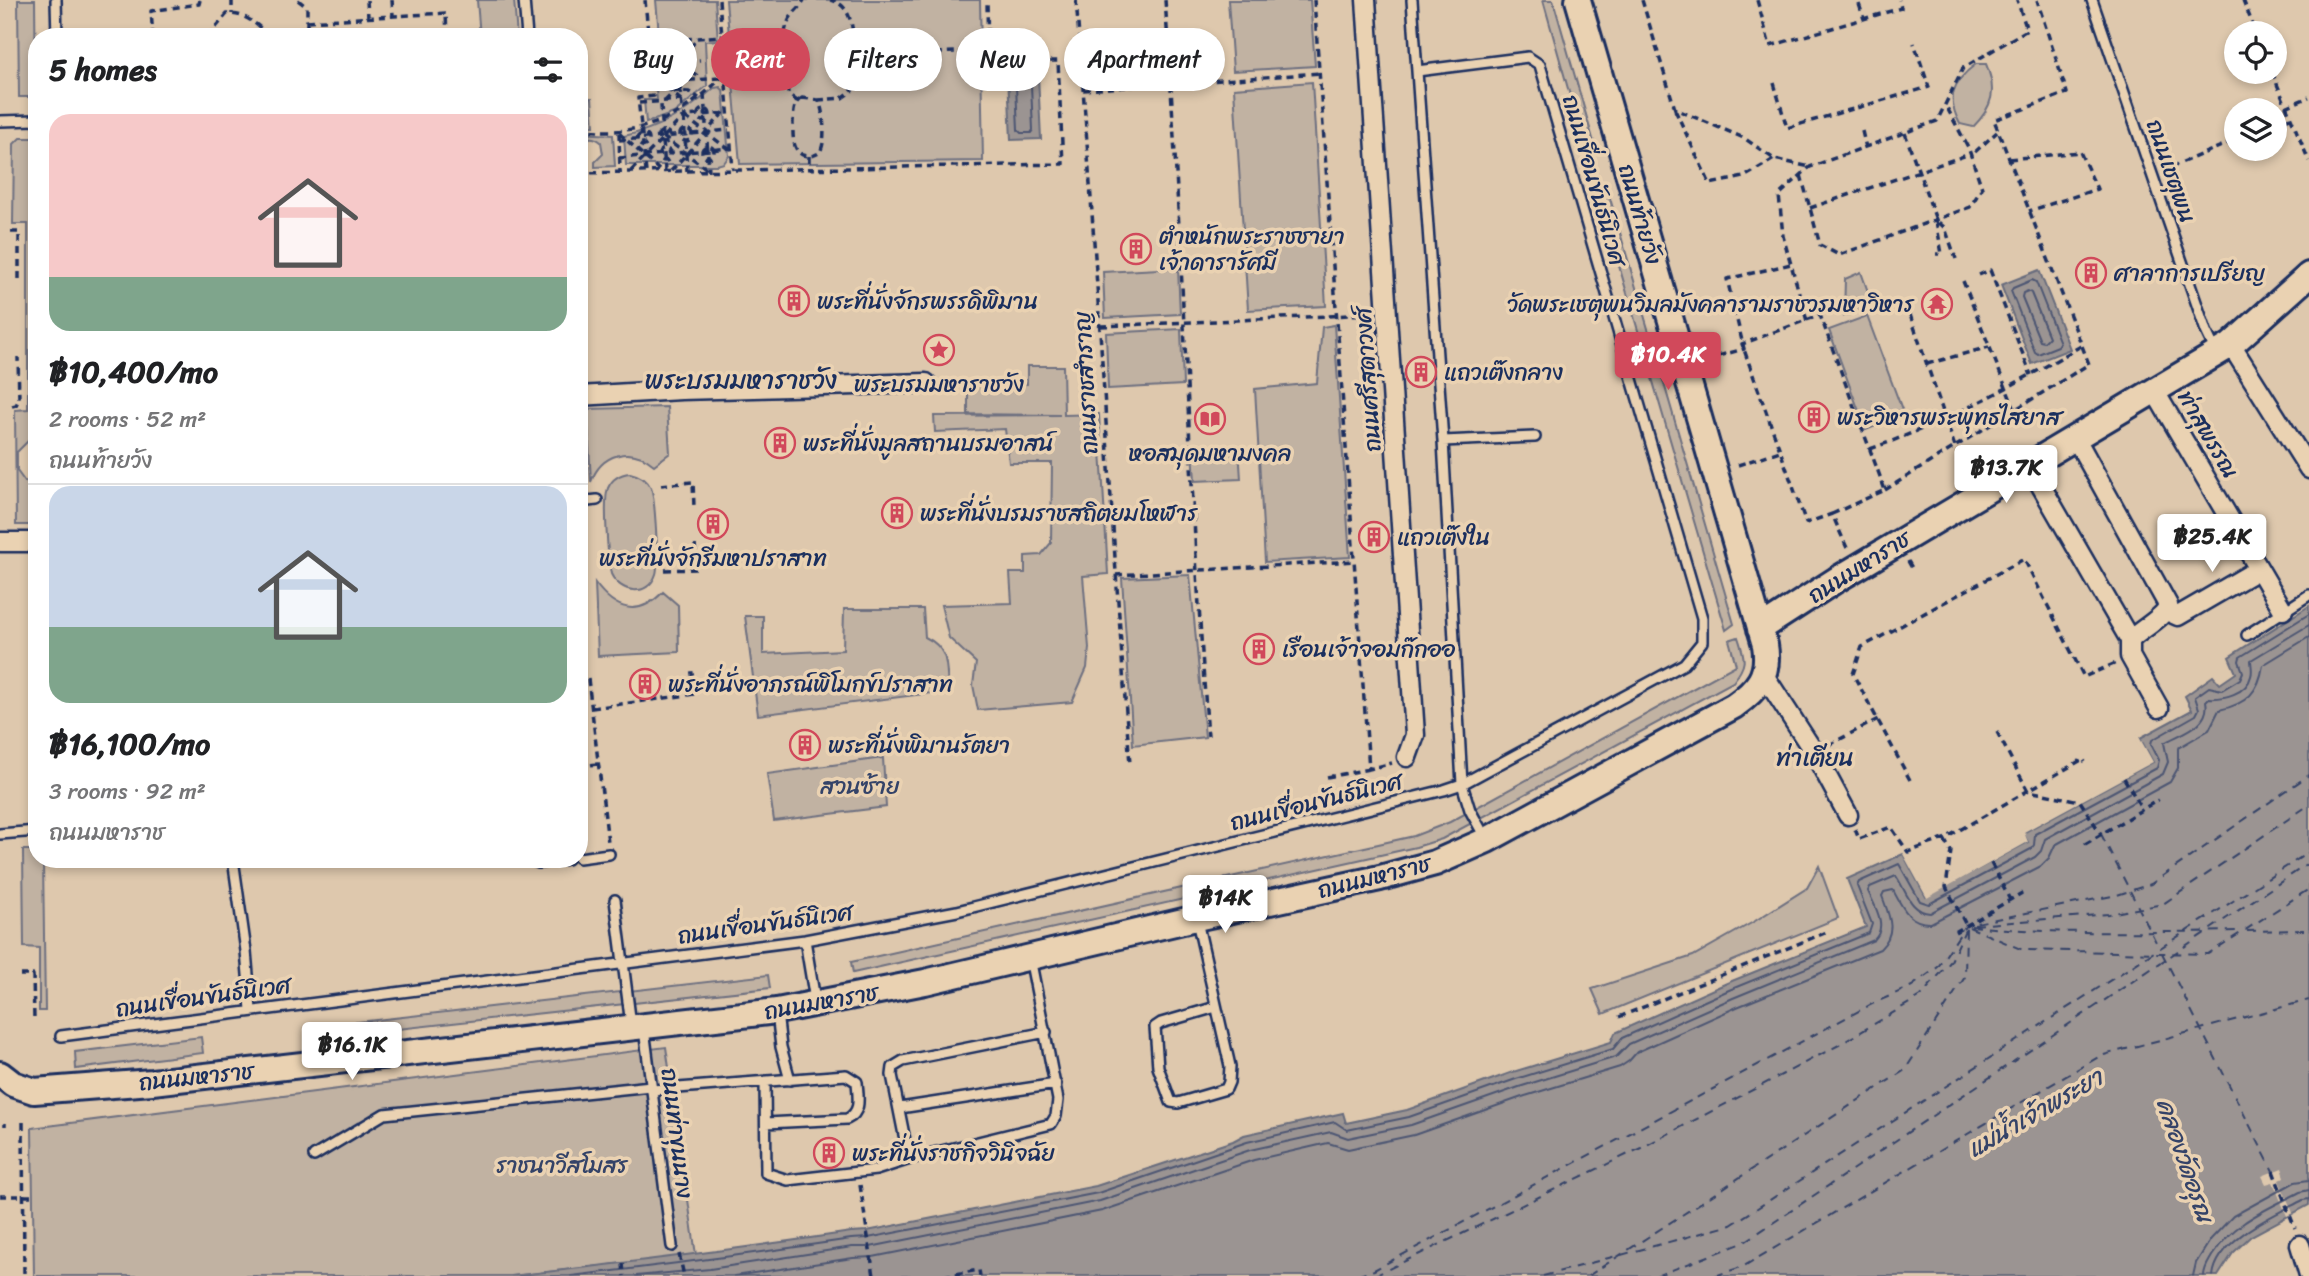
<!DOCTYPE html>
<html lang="en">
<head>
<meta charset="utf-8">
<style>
	body { margin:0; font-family:Sriracha,"Playpen Sans Thai",sans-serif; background:#f6f6f6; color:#202124; height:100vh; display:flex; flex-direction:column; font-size:26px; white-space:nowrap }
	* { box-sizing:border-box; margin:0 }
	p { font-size:23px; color:#757577 }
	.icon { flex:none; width:38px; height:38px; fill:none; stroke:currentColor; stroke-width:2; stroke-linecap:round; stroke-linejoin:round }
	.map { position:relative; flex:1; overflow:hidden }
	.details { position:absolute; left:28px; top:28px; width:560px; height:840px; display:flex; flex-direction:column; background:#fff; border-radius:28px; box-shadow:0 4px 10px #0003 }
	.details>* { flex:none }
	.hud { position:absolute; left:609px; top:28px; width:665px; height:63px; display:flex; gap:14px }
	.controls { position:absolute; left:2224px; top:21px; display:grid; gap:14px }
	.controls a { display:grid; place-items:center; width:63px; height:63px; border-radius:50%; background:#fff; box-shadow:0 4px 10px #0003; font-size:35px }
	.price { position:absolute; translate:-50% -60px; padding:0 16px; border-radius:7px; background:#fff; color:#222; font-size:23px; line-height:46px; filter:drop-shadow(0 2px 4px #0008) }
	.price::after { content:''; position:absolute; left:50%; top:42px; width:21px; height:16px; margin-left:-10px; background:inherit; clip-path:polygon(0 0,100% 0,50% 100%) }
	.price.on { background:#d1495b; color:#fff }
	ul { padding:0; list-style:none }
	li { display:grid; align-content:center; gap:14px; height:371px; padding:0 21px }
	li+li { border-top:2px solid #e0e0e0 }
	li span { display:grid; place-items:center; height:217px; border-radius:21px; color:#555 }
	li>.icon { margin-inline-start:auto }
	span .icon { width:126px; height:126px; fill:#fffc; stroke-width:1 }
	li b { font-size:30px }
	h2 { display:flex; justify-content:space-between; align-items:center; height:84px; padding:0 21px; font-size:30px }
	.pill { padding:0 24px; border-radius:32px; background:#fff; box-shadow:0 4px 10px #0003; font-size:24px; line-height:63px }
	.pill.on { background:#d1495b; color:#fff }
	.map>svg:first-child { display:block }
</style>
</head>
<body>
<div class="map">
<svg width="2309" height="1276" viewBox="0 0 2309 1276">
	<rect width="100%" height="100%" fill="#dec8ad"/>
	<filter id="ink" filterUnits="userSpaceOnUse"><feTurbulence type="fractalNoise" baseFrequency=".0143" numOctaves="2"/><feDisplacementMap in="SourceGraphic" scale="14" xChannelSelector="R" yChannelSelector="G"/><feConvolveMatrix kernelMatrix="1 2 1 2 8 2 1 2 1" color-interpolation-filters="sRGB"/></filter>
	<g filter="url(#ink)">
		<path fill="#c1b2a2" stroke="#6e7080" stroke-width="2" d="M18 0H35L36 97H19Z
			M477 0H514L517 37H480Z
			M656 0H715L718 40 705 41 707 86 674 113 646 123 644 100H657L653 63 660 46Z
			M726 0H980L983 161 740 164Z
			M1228 0H1310L1315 66 1233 71Z
			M1543 0H1553L1595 146 1585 149Z
			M579 62 584 98H592L594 126H579Z
			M1976 64H1986C1997 90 1993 107 1973 127L1960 124C1946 98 1952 82 1976 64Z
			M1312 82 1326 306 1248 310 1234 88Z
			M720 87 723 90 729 156 724 163 717 165H626L624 136C659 129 687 112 714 88Z
			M579 133 613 135 615 166 595 167V162L603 154 601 142C594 136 586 137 579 143Z
			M20 138H36L37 440 28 441 17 452V471L25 482 37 483V525H16L15 410 28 409V224H13L14 144Z
			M1607 188 1734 624 1726 630 1597 191Z
			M1178 268 1180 314 1105 318 1103 272Z
			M1861 272 1873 306 1844 316 1845 279Z
			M1867 316 1904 415 1866 430 1829 330Z
			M1334 325 1350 557 1265 562 1255 389 1317 383 1322 327Z
			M1181 329 1183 385 1108 389 1106 333Z
			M1027 366H1063L1064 415 1099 414 1108 574 1083 576 1089 648 1087 668 1072 702 978 710 973 685 976 663 949 638 941 605 1012 603 1010 573H1025V556L1041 555 1051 543 1052 463H1009L1005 429 935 432 934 416 1060 415 968 414V385L1027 384Z
			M667 407 670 453 654 465C630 445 601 454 591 482L587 409Z
			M1239 448 1241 479 1195 481 1193 450Z
			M630 473C639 475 647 479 651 488 655 497 659 566 656 574 648 598 620 593 611 574 608 559 603 501 608 488 612 479 620 474 630 473Z
			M1190 575 1205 737 1133 745 1122 578Z
			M595 583C615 610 638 618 663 592L678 605 679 652 598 656Z
			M844 609H923L925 637C950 649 946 666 948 691L758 715 745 616H763V654L843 650Z
			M1738 637C1745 659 1748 663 1733 682L1442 839 1416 847 853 973 851 962 1414 836 1450 822 1736 665 1729 640Z
			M883 758 886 807 774 821 767 774Z
			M23 850H37V859H43L45 1011H39V948L24 947Z
			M1819 866 1838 918 1603 1014 1592 989 1693 956 1755 921 1807 888Z
			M768 975 770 988 308 1039 307 1028Z
			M201 1037 203 1053 76 1069 75 1052Z
			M666 1047 696 1255 513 1276H34L32 1128Z"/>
		<path fill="#9b9492" stroke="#686c7d" stroke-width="2" d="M1038 75 1041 139 1011 140 1008 76Z
			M2039 270 2070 349 2032 364 2001 285Z
			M2309 606V1205L2251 1236 2233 1253 2218 1276H511C625 1263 738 1249 851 1232L867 1231 1096 1186 1233 1141 1244 1135 1343 1113 1346 1123 1407 1110 1513 1072 1611 1042 1615 1033 1727 983 1866 927 1847 879 1903 854 1926 897 2028 842 2023 833 2153 762 2140 738 2192 710 2185 696 2213 676 2220 684 2236 673 2229 657Z"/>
		<path fill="#dec8ad" d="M2138 735 2153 762 2024 832 2028 842 1927 898 1903 854 1906 852 1928 893 2024 841 2020 833 2022 830 2148 761 2137 740Z
			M2282 1168 2285 1177 2279 1180 2293 1213 2287 1216 2273 1182 2266 1184 2262 1176Z"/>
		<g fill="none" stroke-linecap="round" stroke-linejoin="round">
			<path stroke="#4e5773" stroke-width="2" d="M1028 82 1031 85 1033 130 1031 133H1021L1018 130 1016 86 1018 83Z
				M2032 280 2036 282 2060 343 2058 346 2038 354 2035 352 2011 291 2013 288Z
				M2028 291 2031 293 2049 337 2044 342 2040 341 2022 297 2023 293Z
				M571 1276C665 1265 758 1253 851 1239L868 1238 1098 1193 1247 1142 1335 1122 1347 1130 1409 1117 1516 1079 1613 1049 1622 1038 1729 990 1869 933 1872 924 1857 886 1859 882 1899 864 1920 901 1929 904 2031 849 2034 845 2035 834 2157 768 2159 760 2151 744 2152 740 2196 715 2199 709 2195 697 2209 687 2222 690 2240 679 2243 672 2239 661 2240 657 2309 614
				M636 1276 710 1269 852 1247H870L1100 1201 1250 1150 1331 1132 1348 1138 1411 1125 1519 1087 1616 1057 1629 1044 1733 998 1874 940C1888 926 1875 907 1868 891L1870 887 1896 876C1906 890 1910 912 1930 913L2035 857 2041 851 2045 839 2163 774 2168 762 2164 743C2181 733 2211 726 2206 701L2209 698C2223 699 2247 694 2251 676 2253 671 2251 665 2251 660L2309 625
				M734 1276 853 1258 873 1257 1102 1211 1254 1160 1328 1143 1348 1149 1414 1135 1522 1097 1620 1067 1629 1061 1637 1052 1737 1007 1880 949C1898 932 1889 915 1882 896L1884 892 1893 890C1902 907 1909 924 1931 923L2041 866 2049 858 2055 845 2170 782 2178 768V748L2209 730 2219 710C2247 704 2259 692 2263 665L2309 637
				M2193 1276 2196 1263 2211 1239 2233 1216 2295 1182 2309 1180
				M2204 1276C2204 1268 2208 1263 2212 1256 2235 1221 2264 1211 2300 1192L2309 1190
				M2213 1276C2217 1239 2275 1215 2303 1200L2309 1199"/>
			<path stroke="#354368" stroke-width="2" stroke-dasharray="9 7" stroke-linecap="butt" d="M2101 834 2159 948
				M1974 925 2109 914 2163 904 2309 805
				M1971 926C2061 935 2151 932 2242 931
				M1969 927 2023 950 2208 954 2309 889
				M2247 931 2309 930
				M2162 953 2273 1171
				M1621 1255 1731 1225 2309 852
				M1357 1276 1374 1270 1870 1005 1912 986 1938 967 1966 925 2117 895 2151 884 2309 775
				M1374 1276 1641 1148 1839 1045 1921 996 1951 961 1965 930
				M1543 1276 1616 1256
				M1588 1276 1905 1070 1965 977 1966 928
				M1656 1276 1743 1243 2309 863
				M1715 1276 1744 1266 2100 1056 2309 1000"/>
			<g stroke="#1b2f5e" stroke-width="14">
				<path id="lane" d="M56 0 57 37
					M524 0 527 37
					M1412 0 1443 441 1462 784 1470 810 1486 839
					M2092 0 2206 331 2216 352
					M0 121 37 120
					M1443 441 1535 437
					M579 502 597 500
					M2247 635 2309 595
					M0 834 37 831
					M579 858 609 854
					M233 859 246 951 251 1010
					M530 859 539 863 567 859
					M615 900 631 1025
					M1197 921 1230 1066 1229 1082 1226 1089 1178 1103 1171 1102 1158 1067 1155 1027 1161 1023 1216 1007
					M805 940 815 1000
					M1030 958 1058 1100 1056 1116 1051 1124 913 1158 905 1140 892 1075 893 1067 903 1061 1046 1032
					M777 1013 781 1047 790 1080
					M644 1029 672 1246
					M61 1036 805 940 957 911 1444 790 1462 784 1684 664 1702 642V618L1540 65 1528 57 1417 71
					M765 1082 766 1173 788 1180 876 1170 913 1158
					M652 1090 846 1075 857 1082C858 1097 862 1112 847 1119L766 1123
					M900 1108 1056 1084
					M314 1156 384 1114 651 1086"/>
			</g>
			<g stroke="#1b2f5e" stroke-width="23">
				<path id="street" d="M1366 0 1415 735 1407 757
					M2231 345 2309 469
					M2154 390 2283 610
					M579 396 681 390 926 383
					M2075 437 2168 605C2166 616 2140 630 2130 640
					M2029 465 2130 640V656L2159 708
					M0 542H37
					M2167 611 2178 616 2259 569
					M1764 675 1814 752 1848 815
					M2300 1245 2309 1275"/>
			</g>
			<g stroke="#1b2f5e" stroke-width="30">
				<path id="secondary" d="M1760 629 1836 580 2231 345 2309 275
					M0 1074 13 1084 34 1091 152 1082 777 1011 925 982 1196 918 1380 878 1435 863 1487 840 1734 706C1758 689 1770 675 1765 645L1578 0"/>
			</g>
			<path stroke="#1b2f5e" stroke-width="3.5" stroke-dasharray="7 5" stroke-linecap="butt" d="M232 0V14
				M298 0 307 7V37
				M367 0 368 17
				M392 0 393 15
				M645 0 654 96 638 98 646 172
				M719 0 733 170
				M1076 0C1097 255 1110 510 1130 764
				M1165 0C1183 245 1189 491 1208 736
				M1314 0 1369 769 1392 763
				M1642 0 1675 109 1744 138 1774 159 1810 167
				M1757 0 1770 46 1901 8 1899 0
				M2243 0 2256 33
				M1859 4 1864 19
				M307 21 446 13 447 37
				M153 37 151 11 199 4 200 0
				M208 37 227 14C246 13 257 25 271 37
				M677 40 682 110
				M649 42 722 36
				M654 42 700 78
				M673 52 690 55 693 60 690 66 679 71 665 67 664 60Z
				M852 58 988 50
				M651 64 700 60
				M2272 72 2309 161
				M653 83 720 78
				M1774 83 1787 128 1929 87 1914 43
				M1083 90 1320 73
				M704 94 709 171
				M802 98 818 100C824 108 827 145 819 153 816 155 813 156 809 156 791 156 793 134 793 122 794 112 793 103 802 98Z
				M681 100 661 83 698 38
				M818 100 842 98 852 91C852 66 863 5 830 0
				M797 101 788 94C787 75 780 39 788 22 791 14 800 8 804 0
				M639 103 681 100
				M2286 107 2309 97
				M698 115a6 6 0 1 1 12 0a6 6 0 1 1-12 0Z
				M1675 110 1710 184 1744 177 1774 159
				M684 117 687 171
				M685 117 727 148
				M2275 124 2290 118
				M680 135a6 6 0 1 1 12 0a6 6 0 1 1-12 0Z
				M579 129C642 138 682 118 725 74
				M658 137a6 6 0 1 1 12 0a6 6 0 1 1-12 0Z
				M1862 131 1866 148
				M619 133 659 170
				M619 133 620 172
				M1905 133 1936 220 1945 228 1956 259
				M637 140a6 6 0 1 1 12 0a6 6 0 1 1-12 0Z
				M619 140 661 137
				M702 152a6 6 0 1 1 12 0a6 6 0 1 1-12 0Z
				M659 155a6 6 0 1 1 12 0a6 6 0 1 1-12 0Z
				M1975 152 1997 132
				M809 156V169
				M619 158 731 148
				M2009 159 2080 152 2097 189 2029 211
				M2171 167 2236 140
				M707 169 663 137 729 130
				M631 171 684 116 728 113
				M671 171 728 108
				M665 172 661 105 675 91 689 92 699 98
				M579 173 1063 164 1058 61 988 62 987 0
				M1801 175 1820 245 1839 255 1970 207 1982 188 1968 147 1945 104
				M1810 208 1970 154
				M1936 221 1942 254H1936
				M11 232H19V281
				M1979 275 1990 270 2031 375
				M1963 281 2015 410
				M1906 303 1955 447
				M1807 321 1783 236 1779 195 1810 167 1937 121 1963 68 2027 30 2017 0
				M1101 326 1372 314
				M1707 359 1744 349 1727 279 1791 264
				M1927 364 1989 347
				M12 406 16 405 19 399 18 357
				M1870 449C1945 423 2014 385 2081 346
				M1738 465 1780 451
				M661 485 693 482 694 507
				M1885 490 2089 364 1994 120 2067 93 2037 0
				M1832 514 1885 490 1820 315 1742 344 1806 523 1832 514 1847 548
				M1908 561 1912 568
				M665 570 696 569 695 540
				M1116 575 1355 561
				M588 679 608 842
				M592 708 695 694 691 667
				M1997 732 2028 791 2080 801 2101 834
				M1829 745 1878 719
				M579 766 598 764
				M1327 777 1369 769
				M2124 778 2142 809
				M1910 780 1853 674 1862 647 2024 559 2084 677 2116 663
				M1855 829 1859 839 1891 827 1908 852 1944 839 2083 759 2085 762
				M1944 839 1951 851 1946 887 1966 925
				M2085 844 2158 800
				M1991 863 2010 900
				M1955 932 2022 893
				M20 975H33L34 1019
				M1619 1017 1827 932
				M23 1122 24 1276
				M5 1126V1123
				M2273 1171 2295 1228
				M860 1185 874 1276
				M0 1196H32
				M679 1254 684 1276
				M623 1263 624 1276
				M944 1276 979 1270 980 1276"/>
			<use href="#lane" stroke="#ead2b2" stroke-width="9"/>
			<use href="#street" stroke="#ead2b2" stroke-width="18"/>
			<use href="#secondary" stroke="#ead2b2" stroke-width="24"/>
		</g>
	</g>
	<defs>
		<g id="building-ring" transform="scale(1.575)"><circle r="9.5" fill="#ead2b2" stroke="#d1495b" stroke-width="1.5"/><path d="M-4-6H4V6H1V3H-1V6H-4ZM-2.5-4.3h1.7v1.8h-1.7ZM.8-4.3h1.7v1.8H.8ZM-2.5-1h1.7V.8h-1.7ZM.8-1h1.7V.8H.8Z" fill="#d1495b"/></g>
		<g id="temple-ring" transform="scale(1.575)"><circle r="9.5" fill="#ead2b2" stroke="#d1495b" stroke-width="1.5"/><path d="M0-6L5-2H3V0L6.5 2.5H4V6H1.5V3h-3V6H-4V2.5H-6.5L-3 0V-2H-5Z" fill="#d1495b"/></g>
		<g id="sight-ring" transform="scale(1.575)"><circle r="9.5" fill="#ead2b2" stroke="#d1495b" stroke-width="1.5"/><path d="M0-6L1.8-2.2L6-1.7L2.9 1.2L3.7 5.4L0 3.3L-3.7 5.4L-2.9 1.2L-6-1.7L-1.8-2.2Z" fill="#d1495b"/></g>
		<g id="library-ring" transform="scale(1.575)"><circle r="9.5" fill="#ead2b2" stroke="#d1495b" stroke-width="1.5"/><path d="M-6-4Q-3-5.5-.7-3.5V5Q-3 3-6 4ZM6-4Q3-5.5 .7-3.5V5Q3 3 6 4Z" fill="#d1495b"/></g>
	</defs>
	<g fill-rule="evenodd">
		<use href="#building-ring" x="1136" y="249"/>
		<use href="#building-ring" x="2091" y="273"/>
		<use href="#building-ring" x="794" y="301"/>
		<use href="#temple-ring" x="1937" y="304"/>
		<use href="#sight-ring" x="939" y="350"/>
		<use href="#building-ring" x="1421" y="372"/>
		<use href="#building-ring" x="1814" y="417"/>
		<use href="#library-ring" x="1210" y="419"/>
		<use href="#building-ring" x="780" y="443"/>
		<use href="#building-ring" x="897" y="513"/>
		<use href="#building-ring" x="713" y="524"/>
		<use href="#building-ring" x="1374" y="537"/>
		<use href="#building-ring" x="1259" y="649"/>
		<use href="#building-ring" x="645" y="684"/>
		<use href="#building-ring" x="805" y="745"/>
		<use href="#building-ring" x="829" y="1153"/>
	</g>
	<g text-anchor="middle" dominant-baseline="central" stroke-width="7" stroke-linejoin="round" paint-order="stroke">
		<g font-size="23" fill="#1b2f5e" stroke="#ead2b2">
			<text transform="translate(2171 171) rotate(71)">ถนนเชตุพน</text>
			<text transform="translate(1594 180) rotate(74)">ถนนเขื่อนขันธ์นิเวศ</text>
			<text transform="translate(1640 214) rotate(74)">ถนนท้ายวัง</text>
			<text transform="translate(1368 380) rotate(-94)">ถนนศรีสุดาวงศ์</text>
			<text transform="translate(1086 383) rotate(-93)">ถนนราชสำราญ</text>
			<text transform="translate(2208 434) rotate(60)">ท่าสุพรรณ</text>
			<text transform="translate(1859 567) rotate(-32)">ถนนมหาราช</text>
			<text transform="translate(1316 802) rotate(-14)">ถนนเขื่อนขันธ์นิเวศ</text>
			<text transform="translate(1374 877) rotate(-14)">ถนนมหาราช</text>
			<text transform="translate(765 924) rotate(-8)">ถนนเขื่อนขันธ์นิเวศ</text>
			<text transform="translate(203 997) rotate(-8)">ถนนเขื่อนขันธ์นิเวศ</text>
			<text transform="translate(821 1002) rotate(-10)">ถนนมหาราช</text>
			<text transform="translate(196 1077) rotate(-6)">ถนนมหาราช</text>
			<text transform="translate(677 1133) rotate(83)">ถนนท่าขุนนาง</text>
		</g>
		<g font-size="23" fill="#1b2f5e" stroke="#ead2b2" text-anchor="start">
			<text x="1159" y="236">ตำหนักพระราชชายา<tspan x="1159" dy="26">เจ้าดารารัศมี</tspan></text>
			<text x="2114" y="273">ศาลาการเปรียญ</text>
			<text x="817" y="301">พระที่นั่งจักรพรรดิพิมาน</text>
			<text x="1914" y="304" text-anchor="end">วัดพระเชตุพนวิมลมังคลารามราชวรมหาวิหาร</text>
			<text x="1444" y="372">แถวเต๊งกลาง</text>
			<text x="939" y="384" text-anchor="middle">พระบรมมหาราชวัง</text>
			<text x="1837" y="417">พระวิหารพระพุทธไสยาส</text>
			<text x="803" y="443">พระที่นั่งมูลสถานบรมอาสน์</text>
			<text x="1210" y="453" text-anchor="middle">หอสมุดมหามงคล</text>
			<text x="920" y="513">พระที่นั่งบรมราชสถิตยมโหฬาร</text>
			<text x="1397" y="537">แถวเต๊งใน</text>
			<text x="713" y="558" text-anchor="middle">พระที่นั่งจักรีมหาปราสาท</text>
			<text x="1282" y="649">เรือนเจ้าจอมก๊กออ</text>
			<text x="668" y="684">พระที่นั่งอาภรณ์พิโมกข์ปราสาท</text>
			<text x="828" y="745">พระที่นั่งพิมานรัตยา</text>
			<text x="852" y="1153">พระที่นั่งราชกิจวินิจฉัย</text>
		</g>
		<g font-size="23" fill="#344368" stroke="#ead2b2">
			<text x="860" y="786">สวนซ้าย</text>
			<text x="562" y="1165">ราชนาวีสโมสร</text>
		</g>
		<g font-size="24" fill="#1b2f5e" stroke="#ead2b2">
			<text x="1815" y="758">ท่าเตียน</text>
		</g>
		<g font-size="24" font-style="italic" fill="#354368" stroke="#ead2b2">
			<text transform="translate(2035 1113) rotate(-30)">แม่น้ำเจ้าพระยา</text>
			<text transform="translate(2185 1160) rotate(71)">คลองวัดอรุณ</text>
		</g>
		<g font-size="26" fill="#1b2f5e" stroke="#ead2b2">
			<text x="741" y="380">พระบรมมหาราชวัง</text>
		</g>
	</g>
</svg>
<div class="controls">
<a><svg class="icon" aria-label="locate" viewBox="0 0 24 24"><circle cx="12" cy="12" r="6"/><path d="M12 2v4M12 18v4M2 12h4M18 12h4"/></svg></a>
<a><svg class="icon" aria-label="layers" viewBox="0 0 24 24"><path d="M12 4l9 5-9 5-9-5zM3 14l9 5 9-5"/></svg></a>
</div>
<b class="price on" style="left:1668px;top:392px">฿10.4K</b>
<b class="price" style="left:2006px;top:505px">฿13.7K</b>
<b class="price" style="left:2212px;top:574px">฿25.4K</b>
<b class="price" style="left:1225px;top:935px">฿14K</b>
<b class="price" style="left:352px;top:1082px">฿16.1K</b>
<div class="hud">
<a class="pill">Buy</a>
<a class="pill on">Rent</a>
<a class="pill">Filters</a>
<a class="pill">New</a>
<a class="pill">Apartment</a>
</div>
<section class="details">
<h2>5 homes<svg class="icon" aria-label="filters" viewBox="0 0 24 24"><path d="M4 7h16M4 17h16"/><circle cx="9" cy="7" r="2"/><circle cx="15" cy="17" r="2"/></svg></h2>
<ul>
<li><span style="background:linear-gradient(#f6c9c9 75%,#7fa58c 0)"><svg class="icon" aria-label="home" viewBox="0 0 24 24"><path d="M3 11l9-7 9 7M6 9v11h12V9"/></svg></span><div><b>฿10,400/mo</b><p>2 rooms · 52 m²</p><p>ถนนท้ายวัง</p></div></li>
<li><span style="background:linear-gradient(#c9d6e8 65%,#7fa58c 0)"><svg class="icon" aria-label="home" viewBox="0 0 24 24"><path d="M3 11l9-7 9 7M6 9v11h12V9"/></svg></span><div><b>฿16,100/mo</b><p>3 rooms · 92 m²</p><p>ถนนมหาราช</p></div></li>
</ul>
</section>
</div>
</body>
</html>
